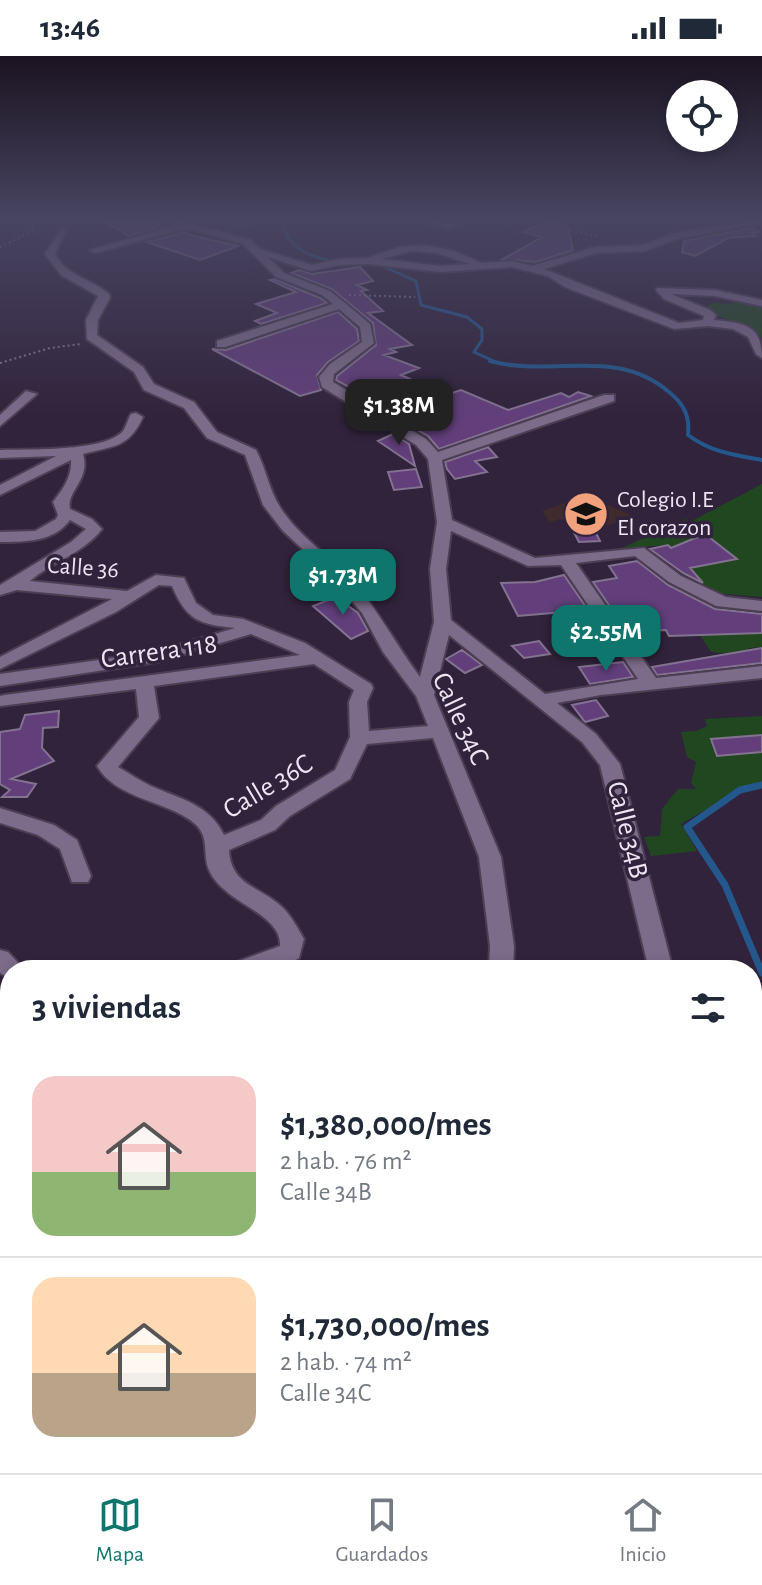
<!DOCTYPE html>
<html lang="es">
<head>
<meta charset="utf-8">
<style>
	body { margin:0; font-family:"Alegreya Sans",sans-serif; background:#f6f6f7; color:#1f2937; height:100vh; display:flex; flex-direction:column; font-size:30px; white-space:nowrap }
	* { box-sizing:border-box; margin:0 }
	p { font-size:26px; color:#747a83 }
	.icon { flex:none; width:44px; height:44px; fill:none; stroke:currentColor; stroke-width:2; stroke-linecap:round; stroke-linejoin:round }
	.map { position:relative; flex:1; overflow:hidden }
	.details { position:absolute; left:0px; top:904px; width:762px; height:514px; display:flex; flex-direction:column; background:#fff; border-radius:32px 32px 0 0; box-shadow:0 4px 12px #0003 }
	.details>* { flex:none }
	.fabs { position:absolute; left:666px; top:24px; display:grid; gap:16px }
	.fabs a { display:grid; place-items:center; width:72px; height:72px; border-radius:50%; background:#fff; box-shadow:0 4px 12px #0003; font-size:40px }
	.price { position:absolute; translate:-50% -68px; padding:0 18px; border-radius:16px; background:#0f766e; color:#fff; font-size:26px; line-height:52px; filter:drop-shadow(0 2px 4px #0008) }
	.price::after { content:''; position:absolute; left:50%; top:48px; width:24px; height:18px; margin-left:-12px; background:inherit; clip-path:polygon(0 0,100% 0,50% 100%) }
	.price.on { background:#222; color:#fff }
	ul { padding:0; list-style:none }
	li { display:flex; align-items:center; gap:24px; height:200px; padding:0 32px }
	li+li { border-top:2px solid #e0e1e3 }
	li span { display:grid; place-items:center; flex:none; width:224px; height:160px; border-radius:24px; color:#555 }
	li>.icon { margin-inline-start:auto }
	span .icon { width:96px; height:96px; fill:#fffc; stroke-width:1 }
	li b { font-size:34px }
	h2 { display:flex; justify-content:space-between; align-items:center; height:96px; padding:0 32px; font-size:34px }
	.status { display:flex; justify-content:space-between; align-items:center; height:56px; padding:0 40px; background:#fff; direction:ltr }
	.status svg { height:22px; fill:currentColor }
	.dock { display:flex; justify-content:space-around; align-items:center; height:112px; border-top:2px solid #e0e1e3; background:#fff; font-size:22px; color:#747a83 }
	.dock a { display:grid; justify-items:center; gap:4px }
	.dock .on { color:#0f766e }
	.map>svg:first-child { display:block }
</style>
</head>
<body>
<div class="status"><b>13:46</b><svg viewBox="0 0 49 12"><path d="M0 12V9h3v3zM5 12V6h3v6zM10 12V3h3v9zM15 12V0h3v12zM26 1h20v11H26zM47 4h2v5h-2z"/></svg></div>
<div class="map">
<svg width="762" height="1417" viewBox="0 0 762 1417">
	<rect width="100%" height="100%" fill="#31233c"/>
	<path fill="#3f2b2d" d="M587 439 635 461 598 472 559 463 550 467 542 455Z"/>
	<path fill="#214720" d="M736 244 762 248V282C747 265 724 267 706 252L712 247 731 248Z
		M762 428V541L712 537 668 489 622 492 686 463 690 466Z
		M754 569 759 578H762V591L748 592 752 600 711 596 700 579 720 578Z
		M762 660V729L740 734 681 768 697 795 651 800 644 781 660 780 662 753 678 733H696L691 727 696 706 687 701 681 676 696 675 707 670 705 663Z"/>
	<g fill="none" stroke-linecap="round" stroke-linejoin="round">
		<path stroke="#24578b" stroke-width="3" d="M280 163C287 189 303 199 328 204
			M380 209 416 225 421 249 467 261 482 273V284L474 296 498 307"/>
		<path stroke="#24578b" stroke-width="4" d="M490 305C553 322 615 290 669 336 684 348 690 360 688 379 710 396 735 399 762 404"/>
		<path stroke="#24578b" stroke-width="7" d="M762 729 740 734 687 771 725 829 762 917"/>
		<path stroke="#24578b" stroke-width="9" d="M752 1124 762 1130
			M733 1408 738 1417"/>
	</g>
	<path fill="#623f7b" stroke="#837290" stroke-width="2" d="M99 163H158L159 170H163L129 180Z
		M548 165 567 168 573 194 536 206 503 203 542 181 522 176Z
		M753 172 759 176 752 177 756 180 728 182 695 200 682 196 684 185Z
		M184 176 190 179 238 190 200 204 147 186Z
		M360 211 373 225 357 229 367 234 361 235 383 255 368 257 412 289 390 293 396 296 384 299 419 312 401 319 446 339 461 334 508 354 561 337 569 341 578 336 591 340 439 393 428 380 410 370 415 367 336 324 337 320 376 289 373 267 332 233 291 217 299 214 312 218Z
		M274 223 320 242 327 247 261 268 255 265 277 257 256 248 296 236 270 224Z
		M338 256 357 273 359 285 328 306 317 319 321 334 300 340 212 293 226 294Z
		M393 378 409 388 415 410 378 385Z
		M488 391 497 401 475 405 487 416 455 423 447 413 445 406Z
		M416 413 422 431 394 434 388 416Z
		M591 467 600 485 579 486 570 469Z
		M705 478 737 503 690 512 703 527 683 517 650 493 668 489 671 492Z
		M637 505 668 529 715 553 762 558V577L669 580 666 574 631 575 624 566 622 551 611 552 593 526 617 522 609 510Z
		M564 519 588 554 518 560 501 527 535 526Z
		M336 541 358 557 368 575 351 583 313 550Z
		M539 585 550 598 524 602 512 590Z
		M762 592V607L657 619 652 611Z
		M462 594 482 609 465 617 446 603Z
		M623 606 633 621 590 628 579 611Z
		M596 644 608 660 585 666 572 649Z
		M59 655 58 671 43 672 42 692 54 705 11 723 36 728 27 741H2L10 734 0 728V676L20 673 25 659Z
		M762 679V696L739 698 717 700 711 683Z"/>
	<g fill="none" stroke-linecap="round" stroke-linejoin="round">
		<g stroke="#4c3f54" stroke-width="4">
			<path id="minor" d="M161 163H176L251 184 260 193 312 209 339 203 367 202 399 191 424 189 454 195 482 207 512 205 532 210 595 191 643 189 674 177 762 163V167L677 183 645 195 596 197 544 213 679 267 703 264 704 260 664 243 656 234 657 232 715 234 762 244V250L715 240 671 238 710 254 716 259 714 264C743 267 762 268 762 302L756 298 748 281 733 273 708 270 674 273 565 231 548 220 512 211 441 216 367 208 339 209 311 215 268 201 284 217 330 235 345 247 370 268 374 287 334 318 333 326 426 383 438 396 604 339H614V345L442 404 452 464 535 502 644 492 681 520 726 541 762 545V555L716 550 669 526 635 500 576 507 656 622 762 610V622L601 639 557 647 596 678 620 708 673 914H649L600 709 582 686 449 579 434 639 501 801 514 890 513 914H489L490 890 479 801 433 682 367 688 350 723 290 760 275 774 229 794C231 830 260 830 282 851 291 859 298 873 304 883L299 902C277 916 256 914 230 914L234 907 280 890C282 864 242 850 226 835 220 830 213 823 210 816 200 797 214 778 187 762 159 744 115 741 97 710L139 661 136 633 0 650V640L5 639 300 599 251 578 157 606 0 630V618L155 596 235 572C199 568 187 565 172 530L159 529 116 556 0 613V601L112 543 17 534 0 539V529L71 486 86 473 70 464C54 486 25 486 0 486V476L35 475 56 463 58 459 53 446C63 433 72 421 71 404L0 439V429L56 400 0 402V394C27 393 105 396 123 375 126 371 128 363 131 358L136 357 143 361C129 392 113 390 83 398 91 424 66 435 70 453L92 463 102 473C83 498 53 505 30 525L127 535 156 519 184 522 196 547 213 559 243 563 305 587 371 628 373 632 367 646 369 675 428 670 416 640 383 596 362 557 325 514 283 475 263 449 245 399 207 382 184 352 144 334 134 316 87 283 86 264 98 240 61 219 45 198 61 173H67L55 198C66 220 92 223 109 238L110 242 98 264 97 279 143 311 154 328 194 346 217 376 256 394C266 412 269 434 280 451 298 480 330 500 353 526 379 555 396 589 420 621L434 566 430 513 437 466 428 403 416 389 322 331 319 321 330 308 362 286 360 271 339 253 225 291H217V285L333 248 322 239 276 221 243 188 188 172 95 197 90 194 177 169ZM412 195 437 197 470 208 441 210 381 203ZM451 475 528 510 561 509 638 623 545 638 451 564 446 513ZM314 608 354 634 349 646 350 681 335 714 276 750 261 764 224 779C209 748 180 743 151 730 140 725 129 717 118 711L159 662 154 630Z
				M420 163 448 167 473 163 448 173Z
				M26 335 37 338 0 370V359Z
				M0 752 54 769 77 784 91 820 88 826H72L60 793 38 779 0 767Z
				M0 894 8 896 25 914H10V923L0 917Z
				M752 1249 762 1253V1285L752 1281Z
				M316 1408H350L346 1417H312Z
				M434 1408H468L471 1417H437Z"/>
		</g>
		<path stroke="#82768b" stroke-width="2" stroke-dasharray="2 3" stroke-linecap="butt" d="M139 163 152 164
			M531 168 598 180
			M238 171 261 164
			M0 191 33 175 32 170 39 163
			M349 239 415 241
			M0 307 50 292 81 288"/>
		<use href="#minor" fill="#7c6b89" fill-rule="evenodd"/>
	</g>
	<linearGradient id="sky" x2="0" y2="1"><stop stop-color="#1b1321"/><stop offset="0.45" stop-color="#484561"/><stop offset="1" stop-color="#484561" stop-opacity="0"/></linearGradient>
	<rect width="762" height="361" fill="url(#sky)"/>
	<defs>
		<g id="school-disc" transform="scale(2.3)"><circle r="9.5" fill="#f1a17c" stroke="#31233c"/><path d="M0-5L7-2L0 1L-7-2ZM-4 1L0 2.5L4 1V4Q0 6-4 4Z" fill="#111"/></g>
	</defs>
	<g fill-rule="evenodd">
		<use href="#school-disc" x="586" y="458"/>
	</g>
	<g text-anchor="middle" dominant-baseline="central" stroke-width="7" stroke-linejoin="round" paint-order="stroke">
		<g font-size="24" fill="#ede4f4" stroke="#31233c" text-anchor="start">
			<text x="617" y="444">Colegio I.E<tspan x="617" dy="28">El corazon</tspan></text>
		</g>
		<g font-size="24" fill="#ede4f4" stroke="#31233c">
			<text transform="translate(83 512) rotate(4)">Calle 36</text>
		</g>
		<g font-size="28" fill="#ede4f4" stroke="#31233c">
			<text transform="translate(159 596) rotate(-8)">Carrera 118</text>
			<text transform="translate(460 663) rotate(65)">Calle 34C</text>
			<text transform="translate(268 731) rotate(-31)">Calle 36C</text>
			<text transform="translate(627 774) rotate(76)">Calle 34B</text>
		</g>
	</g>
</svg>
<div class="fabs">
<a><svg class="icon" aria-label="locate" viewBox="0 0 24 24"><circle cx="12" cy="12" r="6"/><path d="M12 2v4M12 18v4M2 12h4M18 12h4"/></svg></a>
</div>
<b class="price on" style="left:399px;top:391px">$1.38M</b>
<b class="price" style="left:343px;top:561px">$1.73M</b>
<b class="price" style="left:606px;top:617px">$2.55M</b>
<section class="details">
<h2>3 viviendas<svg class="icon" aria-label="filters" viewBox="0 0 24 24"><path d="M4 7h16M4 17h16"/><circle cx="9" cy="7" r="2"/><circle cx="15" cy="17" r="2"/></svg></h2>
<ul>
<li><span style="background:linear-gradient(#f6c9c9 60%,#8fb573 0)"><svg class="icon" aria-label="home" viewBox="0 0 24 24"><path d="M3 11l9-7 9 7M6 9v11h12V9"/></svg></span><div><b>$1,380,000/mes</b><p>2 hab. · 76 m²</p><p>Calle 34B</p></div></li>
<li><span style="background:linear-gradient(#ffd9b3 60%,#b9a48a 0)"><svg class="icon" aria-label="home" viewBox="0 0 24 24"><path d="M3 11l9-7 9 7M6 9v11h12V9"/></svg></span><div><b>$1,730,000/mes</b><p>2 hab. · 74 m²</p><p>Calle 34C</p></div></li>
</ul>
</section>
</div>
<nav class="dock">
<a class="on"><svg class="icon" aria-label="map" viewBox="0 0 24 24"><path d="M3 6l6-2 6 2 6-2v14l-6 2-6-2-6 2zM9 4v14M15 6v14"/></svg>Mapa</a>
<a><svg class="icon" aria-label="saved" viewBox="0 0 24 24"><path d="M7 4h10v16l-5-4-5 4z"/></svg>Guardados</a>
<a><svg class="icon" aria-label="home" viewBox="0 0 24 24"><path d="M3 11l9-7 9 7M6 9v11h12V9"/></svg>Inicio</a>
</nav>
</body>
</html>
